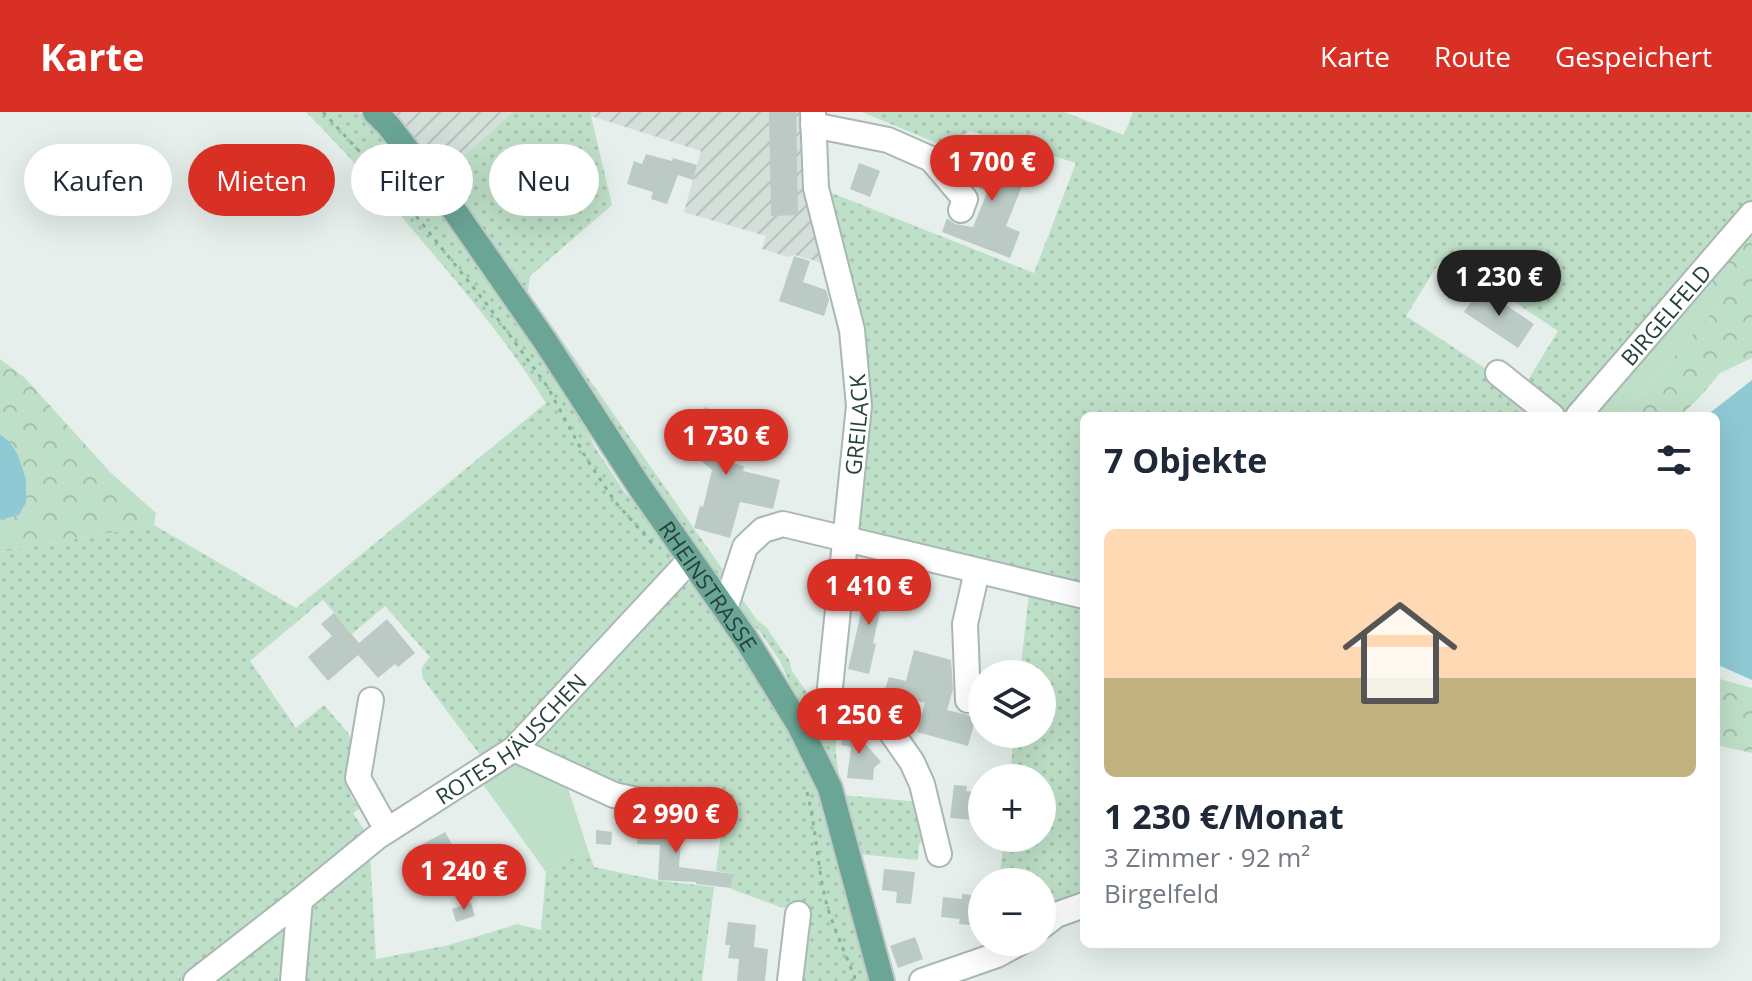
<!DOCTYPE html>
<html lang="de">
<head>
<meta charset="utf-8">
<style>
	body { margin:0; font-family:"Open Sans",sans-serif; background:#f6f6f7; color:#1f2937; height:100vh; display:flex; flex-direction:column; font-size:30px; white-space:nowrap }
	* { box-sizing:border-box; margin:0 }
	p { font-size:26px; color:#747a83 }
	.icon { flex:none; width:44px; height:44px; fill:none; stroke:currentColor; stroke-width:2; stroke-linecap:round; stroke-linejoin:round }
	.map { position:relative; flex:1; overflow:hidden }
	.panel { position:absolute; left:1080px; top:300px; width:640px; height:536px; display:flex; flex-direction:column; background:#fff; border-radius:12px; box-shadow:0 8px 32px #0002 }
	.panel>* { flex:none }
	.guide { position:absolute; left:24px; top:32px; width:760px; height:72px; display:flex; gap:16px }
	.tools { position:absolute; left:968px; top:548px; display:grid; gap:16px }
	.tools a { display:grid; place-items:center; width:88px; height:88px; border-radius:50%; background:#fff; box-shadow:0 8px 32px #0002; font-size:40px }
	.price { position:absolute; translate:-50% -68px; padding:0 18px; border-radius:28px; background:#d93025; color:#fff; font-size:26px; line-height:52px; filter:drop-shadow(0 2px 4px #0008) }
	.price::after { content:''; position:absolute; left:50%; top:48px; width:24px; height:18px; margin-left:-12px; background:inherit; clip-path:polygon(0 0,100% 0,50% 100%) }
	.price.current { background:#222; color:#fff }
	ul { padding:0; list-style:none }
	li { display:grid; align-content:center; gap:16px; height:424px; padding:0 24px }
	li span { display:grid; place-items:center; height:248px; border-radius:12px; color:#555 }
	li>.icon { margin-inline-start:auto }
	span .icon { width:144px; height:144px; fill:#fffc; stroke-width:1 }
	li b { font-size:34px }
	h2 { display:flex; justify-content:space-between; align-items:center; height:96px; padding:0 24px; font-size:34px }
	.chip { padding:0 28px; border-radius:36px; background:#fff; box-shadow:0 8px 32px #0002; font-size:28px; line-height:72px }
	.chip.current { background:#d93025; color:#fff }
	header { display:flex; align-items:center; gap:48px; box-sizing:border-box; height:112px; padding:0 40px; background:#d93025; color:#fff }
	header strong { font-size:38px }
	nav { display:flex; gap:44px; margin-inline-start:auto; font-size:28px }
	.map>svg:first-child { display:block }
</style>
</head>
<body>
<header>
<strong>Karte</strong>
<nav><a>Karte</a><a>Route</a><a>Gespeichert</a></nav>
</header>
<div class="map">
<svg width="1752" height="869" viewBox="0 0 1752 869">
	<defs>
		<pattern id="industrial-furrows" width="10" height="10" patternUnits="userSpaceOnUse" patternTransform="scale(2)"><rect width="10" height="10" fill="#d4dfda"/><path d="M-1 1l2-2M0 10L10 0M9 11l2-2" fill="none" stroke="#b6c1bc"/></pattern>
		<pattern id="grass-dots" width="8" height="8" patternUnits="userSpaceOnUse" patternTransform="scale(2)"><rect width="8" height="8" fill="#bfe0c8"/><path d="M2 2h.1M6 6h.1" fill="none" stroke="#a4c1ad" stroke-width="1.8" stroke-linecap="round"/></pattern>
		<pattern id="forest-crowns" width="20" height="18" patternUnits="userSpaceOnUse" patternTransform="scale(2)"><rect width="20" height="18" fill="#bfe0c8"/><path d="M2 6a3 3 0 1 1 6 0M12 15a3 3 0 1 1 6 0" fill="none" stroke="#a4c1ad"/></pattern>
	</defs>
	<rect width="100%" height="100%" fill="#e6efeb"/>
	<path fill="url(#industrial-furrows)" d="M390 0H513L443 62Z
		M590 0H807L829 153 795 143 788 145 762 137 766 124 684 100 701 39 591 4Z"/>
	<path fill="url(#grass-dots)" d="M306 0H359L388 31 457 120 577 296 594 334 626 382 654 411 674 439 667 461 523 615 486 646 480 643 423 567C420 556 423 553 430 545L385 494 352 522 323 488 250 549 296 616 324 593 348 621 352 630 348 669 351 684 359 697 353 701 368 724 180 869H0V440L154 413 296 496 546 291C513 238 474 190 434 143 393 94 351 45 306 0Z
		M513 0H590L612 93 530 164 528 180 728 465 717 471 444 72 443 62Z
		M862 0H1064L1124 23 1133 0H1752V92L1567 304 1562 302 1525 273 1558 219 1479 166 1475 172 1440 149 1406 204 1494 262 1547 304H1084V477L856 424 866 292 824 78 1034 161 1076 51 970 19 944 34Z
		M696 471 770 578 818 673 871 869H793L803 798 780 795 731 777 733 762 716 759 725 690 606 675 538 640 535 628 679 472Z
		M1029 481 1084 492V778L1042 795V770H999L1004 726H1042V666H1010L1014 622H1042V562H1020Z
		M740 484 757 508 766 515 789 548 792 559 813 589 822 586 810 599 799 593 780 549 760 520 739 498Z
		M836 609C834 635 837 657 843 683L920 690 925 724 919 733 918 748 858 742 820 633 824 615Z
		M588 738 594 755 656 768 714 775 702 869H299L308 792 370 743 376 847 449 833 517 812 541 818 546 760Z
		M287 807 288 869H208Z"/>
	<path fill="url(#forest-crowns)" d="M1752 114V246L1720 261 1699 286 1680 304H1623L1724 186 1700 175Z
		M0 247 25 266 110 360 156 401 154 413 0 440V408L19 403 26 391V367L18 343 10 330 0 322Z
		M1716 566 1752 576V641L1716 633Z"/>
	<path fill="#bfe0c8" d="M1700 175 1725 185 1623 304H1590Z
		M517 643 565 667 588 738 546 760 482 671Z"/>
	<path fill="#8ec9d4" d="M1752 268V568L1716 552V304H1706Z
		M0 322 10 330 18 343 26 367V391L19 403 0 408Z"/>
	<path fill="#bbcac4" d="M769 0H796L798 103 771 104Z
		M973 36 1029 57 1006 114 1020 120 1010 146 942 120 947 106 955 112 973 115 987 81 985 80 986 78 979 76 981 71 966 65 964 62Z
		M646 42 672 49 673 46 697 53 693 68 678 63 667 92 651 87 653 80 627 72 634 49 642 52Z
		M859 51 880 59 870 85 850 77Z
		M794 144 810 149 803 170 826 178 829 188 824 204 779 189Z
		M1481 176 1534 212 1518 236 1464 200Z
		M705 295 736 309 725 349 744 354 743 359 780 368 773 397 740 390 730 426 694 416 700 394 703 395 712 358 683 334 699 315Z
		M868 471 892 476 886 500 880 499 873 531 876 532 869 562 848 557Z
		M334 501 359 531 387 507 415 541 398 555 395 552 378 566 358 543 328 569 308 545 332 524 321 512Z
		M914 538 951 548 953 577 947 598 976 605 968 634 917 620 925 591 884 580 889 565 906 569Z
		M853 616 855 618 865 619 864 630 881 650 874 656 873 668 847 666 851 635 841 633 843 617 853 618Z
		M954 673 967 674 966 679 978 680 975 708 950 706Z
		M639 707 660 708 682 713 679 755 733 762 731 776 696 772V770L658 768 660 733 637 732Z
		M596 718 612 720 611 733 596 732Z
		M445 720 468 760 443 774 421 733Z
		M884 757 915 760 911 792 896 791 897 780 882 778Z
		M962 782 982 784V806L980 814 959 812 960 807 941 805 943 785 962 787Z
		M471 791 475 804 456 810 452 797Z
		M728 810 756 813 754 835 768 837 765 869H737L739 847 728 846 730 833H725Z
		M915 825 923 847 898 856 890 834Z"/>
	<g fill="none" stroke-linecap="round" stroke-linejoin="round">
		<g stroke="#a8b8b2" stroke-width="28">
			<g id="minor">
				<path d="M813 13 888 28 931 47 965 87 961 98"/>
				<path d="M1498 261 1552 304"/>
				<path id="s1" d="M1578 304 1752 102"/>
				<path d="M725 497 745 435 763 418 783 412 1084 484"/>
				<path d="M371 588 358 666 387 718"/>
				<path d="M968 588 965 512 977 459"/>
				<path d="M828 595 860 594 880 604 912 650 922 672 939 742"/>
				<path id="s2" d="M799 613 828 595 859 294 852 218 816 76 813 0"/>
				<path d="M514 637 614 683 705 703"/>
				<path d="M1042 814 1056 803 1084 793"/>
				<path id="s3" d="M196 869 300 788 377 725 514 637 690 448"/>
				<path d="M293 869 300 788"/>
				<path d="M790 869 798 802"/>
				<path d="M922 869 997 843 1021 830"/>
			</g>
		</g>
		<g stroke="#c2cac8" stroke-width="28">
			<g id="major">
				<path id="s4" d="M375 0 388 13 456 101 545 229 639 374 746 527 799 613 830 676 882 869"/>
			</g>
		</g>
		<path stroke="#86b3a5" stroke-width="3" stroke-dasharray="4 6" stroke-linecap="butt" d="M323 0 395 78 489 195 547 274 586 346 616 391 652 431
			M807 680C816 715 817 751 825 786 832 814 846 842 856 869"/>
		<use href="#minor" stroke="#fff" stroke-width="24"/>
		<use href="#major" stroke="#6aa596" stroke-width="24"/>
	</g>
	<g text-anchor="middle" dominant-baseline="central" stroke-width="7" stroke-linejoin="round" paint-order="stroke">
		<g font-size="22" fill="#24423a" stroke="#f7fbf9">
			<text stroke="none"><textPath href="#s1" startOffset="134">BIRGELFELD</textPath></text>
			<text stroke="none"><textPath href="#s2" startOffset="318">GREILACK</textPath></text>
			<text stroke="none"><textPath href="#s4" startOffset="580">RHEINSTRASSE</textPath></text>
			<text stroke="none"><textPath href="#s3" startOffset="398">ROTES HÄUSCHEN</textPath></text>
		</g>
	</g>
</svg>
<div class="tools">
<a><svg class="icon" aria-label="layers" viewBox="0 0 24 24"><path d="M12 4l9 5-9 5-9-5zM3 14l9 5 9-5"/></svg></a>
<a>+</a>
<a>−</a>
</div>
<b class="price" style="left:992px;top:91px">1 700 €</b>
<b class="price current" style="left:1499px;top:206px">1 230 €</b>
<b class="price" style="left:726px;top:365px">1 730 €</b>
<b class="price" style="left:869px;top:515px">1 410 €</b>
<b class="price" style="left:859px;top:644px">1 250 €</b>
<b class="price" style="left:676px;top:743px">2 990 €</b>
<b class="price" style="left:464px;top:800px">1 240 €</b>
<div class="guide">
<a class="chip">Kaufen</a>
<a class="chip current">Mieten</a>
<a class="chip">Filter</a>
<a class="chip">Neu</a>
</div>
<section class="panel">
<h2>7 Objekte<svg class="icon" aria-label="filters" viewBox="0 0 24 24"><path d="M4 7h16M4 17h16"/><circle cx="9" cy="7" r="2"/><circle cx="15" cy="17" r="2"/></svg></h2>
<ul>
<li><span style="background:linear-gradient(#ffd9b3 60%,#c2b280 0)"><svg class="icon" aria-label="home" viewBox="0 0 24 24"><path d="M3 11l9-7 9 7M6 9v11h12V9"/></svg></span><div><b>1 230 €/Monat</b><p>3 Zimmer · 92 m²</p><p>Birgelfeld</p></div></li>
</ul>
</section>
</div>
</body>
</html>
